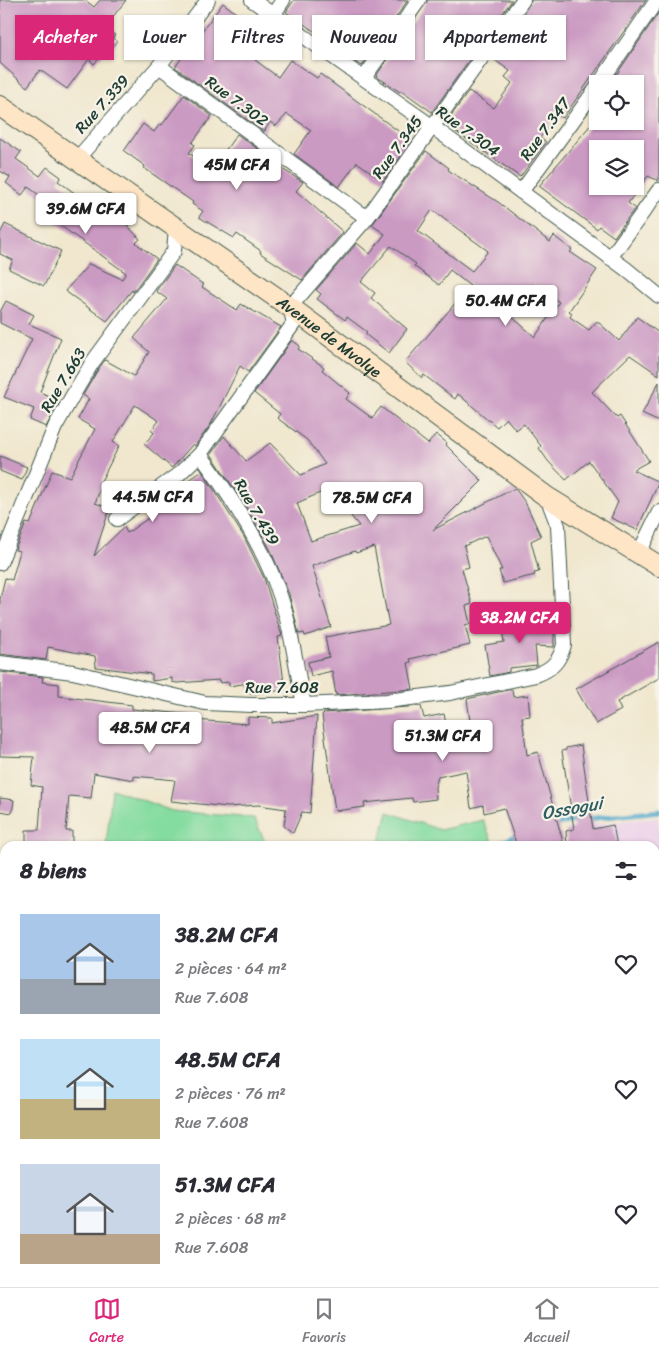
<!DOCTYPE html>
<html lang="fr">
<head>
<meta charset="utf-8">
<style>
	body { margin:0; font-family:Sriracha,sans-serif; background:#f7f7f7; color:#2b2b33; height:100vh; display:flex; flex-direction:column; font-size:19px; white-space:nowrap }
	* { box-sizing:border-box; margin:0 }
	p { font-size:16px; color:#7c7c81 }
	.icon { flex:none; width:28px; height:28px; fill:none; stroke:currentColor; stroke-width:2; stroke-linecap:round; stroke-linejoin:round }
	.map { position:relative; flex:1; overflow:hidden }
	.side { position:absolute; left:0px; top:841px; width:660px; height:446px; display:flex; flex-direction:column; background:#fff; border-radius:15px 15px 0 0; box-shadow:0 1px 4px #0004 }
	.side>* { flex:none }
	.hud { position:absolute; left:15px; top:15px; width:630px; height:45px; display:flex; gap:10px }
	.fabs { position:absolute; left:589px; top:75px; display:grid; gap:10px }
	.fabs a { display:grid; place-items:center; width:55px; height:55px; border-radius:0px; background:#fff; box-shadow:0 1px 4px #0004; font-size:25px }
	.price { position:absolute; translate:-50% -42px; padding:0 11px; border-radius:5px; background:#fff; color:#222; font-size:16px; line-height:32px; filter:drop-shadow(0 1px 2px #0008) }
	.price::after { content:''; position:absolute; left:50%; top:30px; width:15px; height:11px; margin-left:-8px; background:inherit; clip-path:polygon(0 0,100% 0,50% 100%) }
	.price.selected { background:#db2777; color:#fff }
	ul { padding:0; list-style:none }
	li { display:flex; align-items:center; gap:15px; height:125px; padding:0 20px }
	li span { display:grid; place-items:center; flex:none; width:140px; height:100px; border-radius:0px; color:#555 }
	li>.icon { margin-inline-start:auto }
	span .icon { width:60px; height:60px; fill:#fffc; stroke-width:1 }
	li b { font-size:21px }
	h2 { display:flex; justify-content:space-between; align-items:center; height:60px; padding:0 20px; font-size:21px }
	.tag { padding:0 18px; border-radius:0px; background:#fff; box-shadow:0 1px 4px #0004; font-size:18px; line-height:45px }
	.tag.selected { background:#db2777; color:#fff }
	.tabs { display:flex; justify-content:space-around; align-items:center; height:70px; border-top:1px solid #e1e1e2; background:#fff; font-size:14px; color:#7c7c81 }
	.tabs a { display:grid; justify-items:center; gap:2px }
	.tabs .selected { color:#db2777 }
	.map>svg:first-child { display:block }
</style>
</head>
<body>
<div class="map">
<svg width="659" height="1287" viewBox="0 0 659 1287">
	<rect width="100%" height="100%" fill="#f7f3e8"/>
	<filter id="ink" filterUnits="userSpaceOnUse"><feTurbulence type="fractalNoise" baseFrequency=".02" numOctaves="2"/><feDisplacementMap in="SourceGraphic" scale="10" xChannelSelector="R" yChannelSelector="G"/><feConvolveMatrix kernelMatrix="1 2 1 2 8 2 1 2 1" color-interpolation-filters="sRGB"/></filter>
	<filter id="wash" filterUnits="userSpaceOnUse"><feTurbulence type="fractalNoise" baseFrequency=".0096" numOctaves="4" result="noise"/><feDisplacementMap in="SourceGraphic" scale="20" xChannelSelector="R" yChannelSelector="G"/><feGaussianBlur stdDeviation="1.12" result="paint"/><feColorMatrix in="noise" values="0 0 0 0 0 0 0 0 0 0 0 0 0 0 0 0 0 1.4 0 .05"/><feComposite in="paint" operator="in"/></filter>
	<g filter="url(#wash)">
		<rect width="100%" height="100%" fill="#f0e7ce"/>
		<path fill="#ecd1ea" d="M657 817 659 828V942L655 943V846H567L566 831H570V827Z"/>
		<path fill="#85dca0" stroke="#528c6a" d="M112 789 172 811 254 818 267 846H106Z
			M388 812 440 830 483 820 494 846H379Z"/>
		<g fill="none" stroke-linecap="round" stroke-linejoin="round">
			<path stroke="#4da8cb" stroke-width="5" d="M587 819 659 811
				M552 825 578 820
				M493 846 520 834
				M29 1287 30 1282"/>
		</g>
		<g id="blocks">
			<path fill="#cb9ac3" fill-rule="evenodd" d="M0 0H85L94 7 100 0H126L105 27 115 35 113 38 117 41 107 54 105 52 94 64 89 59 67 89 40 70 27 87 0 63Z
				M294 0H408L362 66 355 62 359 57 338 43 336 46 286 12Z
				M428 0H512L432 112 401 90 400 92 376 76Z
				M532 0H646L563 118 557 114 540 138 546 142 520 177 445 124 469 91 494 108 512 83 505 77 510 71 492 58Z
				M223 3 248 22 244 27 267 43 255 60 278 77 290 60 317 78 320 74 412 141 383 181 357 162 339 187 294 154 311 130 287 114 276 126 270 122 264 132 175 67Z
				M659 12V181L648 176 628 203 635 208 614 237 599 226 597 229 539 186 594 121H635V84H610ZM598 149H635V186H598Z
				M184 95 212 116 192 143 195 145 189 153 212 169 237 134 258 149V154L303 182 296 191 343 232 302 280 260 253 261 251 237 234 234 238 199 217 203 211 192 204 193 202 144 168 145 166 124 151 143 124 154 132 160 124 162 125Z
				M0 138 21 152 16 159 40 176 47 167 61 177 58 181 91 205 95 199 106 207 108 205 140 239 136 243 157 259 133 292 132 290 107 321 65 291 89 264 122 279 126 273 43 213 50 203 28 187 22 195 6 183 10 177 0 171Z
				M426 151 449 168 448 170 498 202 550 242 554 236 572 250 570 252 597 270 569 311 572 313 570 317 589 330 597 321 619 341 637 317 659 333V375L630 355 592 392 617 418 620 416 649 461 633 470 659 482 637 530 611 518 618 502 589 461 566 480 548 461 539 448 541 446 524 424 516 430 506 418 497 427 458 394 455 399 424 375 422 378 405 362 470 286 450 270 439 285 414 266 416 264 391 246 361 282 375 293 371 298 407 329 389 353 365 334 367 332 347 317 345 320 317 299 321 294 316 290 357 243 370 254 385 234 372 225ZM432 210 488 251 472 271 418 231ZM533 284 559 302 535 337 510 315Z
				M5 224 61 251 44 286 9 269 13 260 0 254V234Z
				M175 265 204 285 202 287 237 310 241 304 281 327 248 372 240 366 211 424 195 446 193 444 172 468 144 444 154 433 151 430 159 421 135 405 113 442 119 446 101 481 103 482 95 503 110 508 94 556 124 527 127 533 160 510 161 512 192 488 188 481 202 471 244 537 264 578 282 636 278 637 285 690 251 694 249 683 229 686V682L220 683 219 680 177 683 172 682V678L152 681V674L96 667 95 656 48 647 46 660 0 654V599L5 578 12 580 20 551 15 550 26 523 30 524 52 471 70 477 95 429 78 419 89 399 83 395 99 368 105 360 134 376 149 352 134 338 167 299 156 291Z
				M6 301 34 315 29 324 61 338 40 392 60 401 46 427 30 420 34 409 4 397 32 339 0 323V312Z
				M292 340 300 346 298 349 324 367 322 370 350 393 346 399 372 418 381 407 428 444 436 434 447 443 446 445 482 481 433 530 515 488 526 504 541 536 531 541 539 572 534 573 535 575 503 583 499 570H502L486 536 464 546 469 567 462 569 472 604 466 606 470 624 465 625 470 645 410 659 411 662 408 663 413 689 336 695 332 671 311 676 308 662 329 657 325 637 389 625 374 547 356 553 355 551 312 566 331 627 305 636 304 633 299 634 289 594 270 549 247 508 211 454 224 436 246 461 270 443 301 475 325 464 307 440 277 418 280 414 254 393ZM341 484 360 509 351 516 359 526 311 541 297 503Z
				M659 382V422L642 414Z
				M0 456 27 467 22 480 0 471Z
				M554 616V647L535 646 537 665 509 668V672L490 676 485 645 504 642 501 624Z
				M659 642V678L617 702 621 710 596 724 576 689Z
				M0 672 43 677 42 682 59 684V696L132 705V709L195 715 194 720 248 724V717L272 718V723L317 716 310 813 302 812 293 833 284 826 286 809 258 805 228 807 171 801 175 780 134 776V780L94 773 91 798 69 796 66 831H72V846H26V830H39L42 787 31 785 34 757 0 756Z
				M512 689 513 697 528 695 530 716 522 717 527 755 538 752 563 842 552 846H517L504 808 484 813 483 805 471 808 466 771 438 777 435 787 436 799 413 802 412 798 364 803 365 807 335 811 322 715 324 713 421 706 424 718 444 714 449 740 472 736 467 699Z
				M581 745 593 829 613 825 617 846H567L566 831 574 829 562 751 566 750V748Z
				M0 798 14 800 12 813 0 811Z"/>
		</g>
	</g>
	<g filter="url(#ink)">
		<use href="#blocks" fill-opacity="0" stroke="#3e564b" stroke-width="1"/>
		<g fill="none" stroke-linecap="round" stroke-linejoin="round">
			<g stroke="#3e564b" stroke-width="16">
				<path id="minor" d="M252 0 433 127 626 269 659 296
					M273 15 283 0
					M159 66 367 218
					M364 78 419 0
					M599 84 657 0
					M76 160 159 66 208 0
					M521 192 598 86
					M610 258 659 190
					M117 519 179 474 200 454
					M638 555 659 512
					M0 563 55 427 73 395 92 363 174 251 176 228
					M0 663 73 672 205 703 251 705H304L387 701 450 693 536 675C552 669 559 662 564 645L558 526 547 497
					M304 705C298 677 294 647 287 619 272 558 236 504 200 454L294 323 290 307 367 218 523 0
					M655 949 659 948
					M0 1035 5 1038
					M655 1065H659
					M0 1085 5 1083
					M655 1136H659
					M655 1237H659
					M252 1282V1287
					M386 1282V1287
					M474 1282 475 1287
					M571 1282V1287
					M9 1287V1282
					M133 1287 135 1282
					M356 1287 360 1282"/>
			</g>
			<g stroke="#3e564b" stroke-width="22">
				<g id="secondary">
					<path id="s1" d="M0 106 290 307 547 497 659 566"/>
				</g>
			</g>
			<use href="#minor" stroke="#fff" stroke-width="14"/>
			<use href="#secondary" stroke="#fde5c5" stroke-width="20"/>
		</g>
	</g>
	<g text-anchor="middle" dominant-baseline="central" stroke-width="4.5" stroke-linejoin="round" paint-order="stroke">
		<g font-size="16" fill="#1f3d34" stroke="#f7f3e8">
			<text transform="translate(237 101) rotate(36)">Rue 7.302</text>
			<text transform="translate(102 104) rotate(-48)">Rue 7.339</text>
			<text transform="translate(545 129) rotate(-54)">Rue 7.347</text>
			<text transform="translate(468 131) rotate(36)">Rue 7.304</text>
			<text transform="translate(397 147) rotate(-54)">Rue 7.345</text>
			<text stroke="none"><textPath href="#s1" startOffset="402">Avenue de Mvolye</textPath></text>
			<text transform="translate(63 380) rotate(-59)">Rue 7.663</text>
			<text transform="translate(257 512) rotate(60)">Rue 7.439</text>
			<text x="282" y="687">Rue 7.608</text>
		</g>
		<g font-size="18" font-style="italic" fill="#2d5d61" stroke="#f7f3e8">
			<text transform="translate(572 808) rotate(-10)">Ossogui</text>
		</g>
	</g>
</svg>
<div class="fabs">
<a><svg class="icon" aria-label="locate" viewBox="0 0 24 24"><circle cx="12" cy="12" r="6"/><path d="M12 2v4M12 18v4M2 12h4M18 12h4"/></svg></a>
<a><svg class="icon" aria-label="layers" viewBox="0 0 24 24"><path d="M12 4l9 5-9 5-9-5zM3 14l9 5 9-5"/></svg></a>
</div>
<b class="price" style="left:237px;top:191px">45M CFA</b>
<b class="price" style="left:86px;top:235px">39.6M CFA</b>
<b class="price" style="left:506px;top:327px">50.4M CFA</b>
<b class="price" style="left:153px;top:523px">44.5M CFA</b>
<b class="price" style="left:372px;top:524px">78.5M CFA</b>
<b class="price selected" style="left:520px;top:644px">38.2M CFA</b>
<b class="price" style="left:150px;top:754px">48.5M CFA</b>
<b class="price" style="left:443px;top:762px">51.3M CFA</b>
<div class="hud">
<a class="tag selected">Acheter</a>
<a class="tag">Louer</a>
<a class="tag">Filtres</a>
<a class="tag">Nouveau</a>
<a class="tag">Appartement</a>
</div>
<section class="side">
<h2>8 biens<svg class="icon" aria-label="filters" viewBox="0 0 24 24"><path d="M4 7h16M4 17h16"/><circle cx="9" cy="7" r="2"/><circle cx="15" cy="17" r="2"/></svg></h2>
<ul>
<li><span style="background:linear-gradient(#a9c7e8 65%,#9aa5b1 0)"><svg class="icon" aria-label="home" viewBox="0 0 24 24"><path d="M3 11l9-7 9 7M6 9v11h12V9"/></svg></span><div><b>38.2M CFA</b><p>2 pièces · 64 m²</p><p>Rue 7.608</p></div><svg class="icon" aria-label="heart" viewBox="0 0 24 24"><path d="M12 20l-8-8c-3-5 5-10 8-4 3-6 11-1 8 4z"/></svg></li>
<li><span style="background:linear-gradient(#bfe0f5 60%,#c2b280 0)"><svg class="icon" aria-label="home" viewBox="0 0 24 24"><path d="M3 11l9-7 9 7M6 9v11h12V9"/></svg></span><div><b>48.5M CFA</b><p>2 pièces · 76 m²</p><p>Rue 7.608</p></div><svg class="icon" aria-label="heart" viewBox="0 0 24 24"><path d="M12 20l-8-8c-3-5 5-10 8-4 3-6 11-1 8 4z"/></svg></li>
<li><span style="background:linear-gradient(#c9d6e8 70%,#b9a48a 0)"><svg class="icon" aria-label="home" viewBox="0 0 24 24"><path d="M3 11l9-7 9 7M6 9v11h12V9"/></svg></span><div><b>51.3M CFA</b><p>2 pièces · 68 m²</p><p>Rue 7.608</p></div><svg class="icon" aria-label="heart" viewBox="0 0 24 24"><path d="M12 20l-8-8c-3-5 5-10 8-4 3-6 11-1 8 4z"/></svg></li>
</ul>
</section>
</div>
<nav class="tabs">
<a class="selected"><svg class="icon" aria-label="map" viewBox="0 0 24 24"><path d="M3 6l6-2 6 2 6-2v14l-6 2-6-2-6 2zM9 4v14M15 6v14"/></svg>Carte</a>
<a><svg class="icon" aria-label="saved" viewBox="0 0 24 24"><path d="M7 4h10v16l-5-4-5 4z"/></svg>Favoris</a>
<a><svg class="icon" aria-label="home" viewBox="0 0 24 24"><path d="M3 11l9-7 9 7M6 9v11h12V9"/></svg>Accueil</a>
</nav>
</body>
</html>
